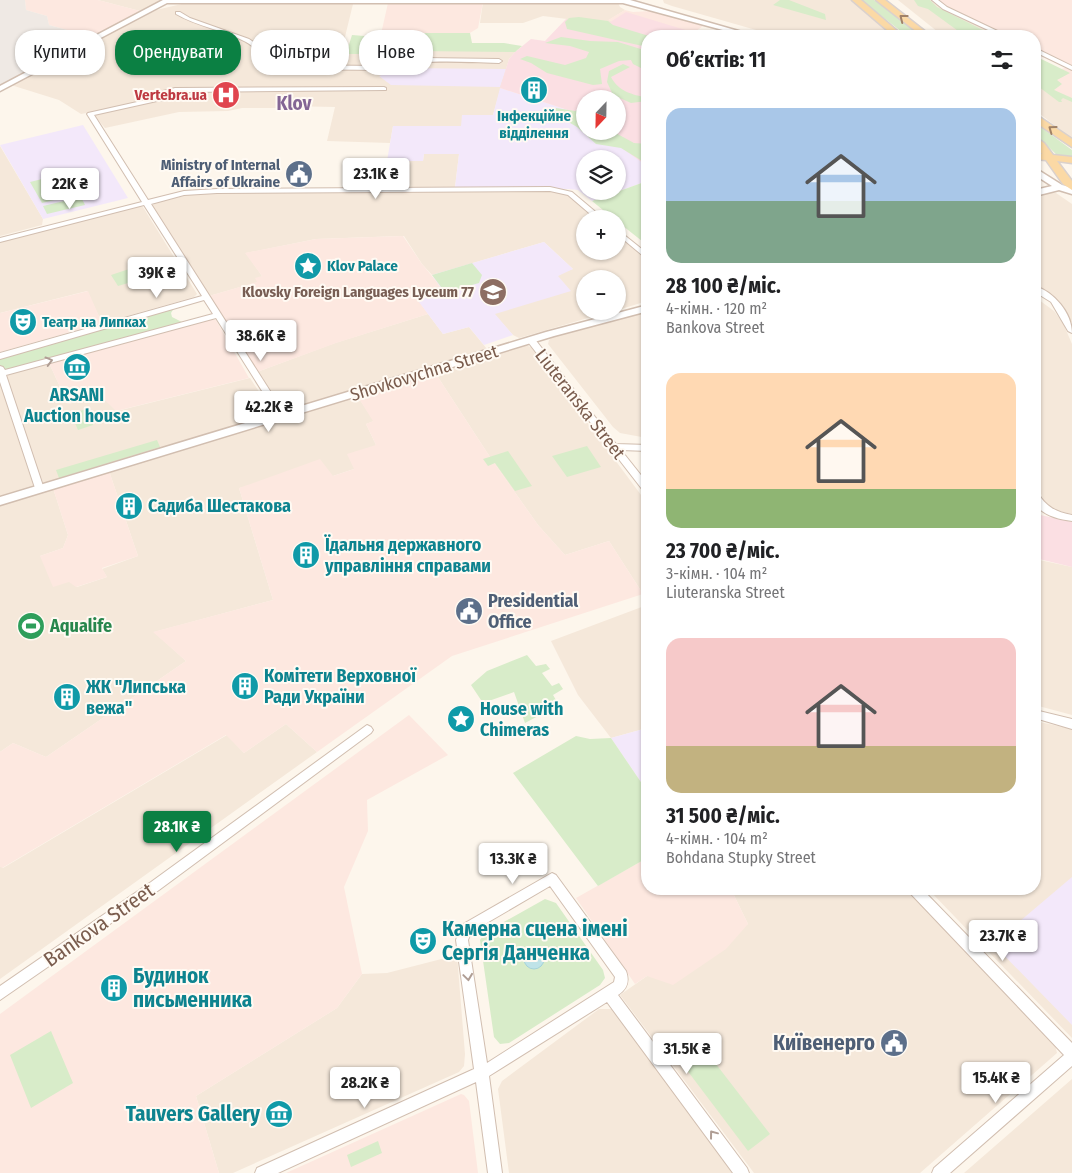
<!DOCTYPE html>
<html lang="uk">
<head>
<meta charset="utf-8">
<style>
	body { margin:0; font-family:"Fira Sans Condensed",sans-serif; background:#f6f6f6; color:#202124; height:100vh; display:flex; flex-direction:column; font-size:19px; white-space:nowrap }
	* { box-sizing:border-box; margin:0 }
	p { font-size:16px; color:#757577 }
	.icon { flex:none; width:28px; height:28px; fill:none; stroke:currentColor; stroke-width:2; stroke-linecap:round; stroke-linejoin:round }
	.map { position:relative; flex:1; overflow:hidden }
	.drawer { position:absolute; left:641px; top:30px; width:400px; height:865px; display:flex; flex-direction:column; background:#fff; border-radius:20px; box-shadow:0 1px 4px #0004 }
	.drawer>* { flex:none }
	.banner { position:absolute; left:15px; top:30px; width:475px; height:45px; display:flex; gap:10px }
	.needle { width:32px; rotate:202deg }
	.controls { position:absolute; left:576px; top:90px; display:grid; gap:10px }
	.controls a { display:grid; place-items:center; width:50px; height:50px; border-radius:50%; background:#fff; box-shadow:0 1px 4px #0004; font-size:25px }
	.price { position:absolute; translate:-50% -42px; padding:0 11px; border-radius:5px; background:#fff; color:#222; font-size:16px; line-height:32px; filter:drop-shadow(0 1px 2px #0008) }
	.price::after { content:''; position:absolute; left:50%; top:30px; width:15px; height:11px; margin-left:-8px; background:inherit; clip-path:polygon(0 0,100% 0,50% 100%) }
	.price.selected { background:#0b8043; color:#fff }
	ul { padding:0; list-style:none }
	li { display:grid; align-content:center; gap:10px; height:265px; padding:0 25px }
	li span { display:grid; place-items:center; height:155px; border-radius:15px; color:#555 }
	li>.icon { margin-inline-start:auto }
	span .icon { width:90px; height:90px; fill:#fffc; stroke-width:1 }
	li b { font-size:21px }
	h2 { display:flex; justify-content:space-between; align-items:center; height:60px; padding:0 25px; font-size:21px }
	.tag { padding:0 18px; border-radius:20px; background:#fff; box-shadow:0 1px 4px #0004; font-size:18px; line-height:45px }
	.tag.selected { background:#0b8043; color:#fff }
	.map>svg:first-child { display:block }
</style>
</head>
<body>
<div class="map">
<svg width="1072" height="1173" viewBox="0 0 1072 1173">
	<rect width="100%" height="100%" fill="#fdf6ec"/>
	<path fill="#f5e8da" d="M98 0H162L140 11Z
		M663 0H851L892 36H777L672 6 664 3Z
		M898 0H932L944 9 1002 36H943Z
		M483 2 618 3 620 7 625 10 609 20 612 21 607 24 543 16 523 23H480Z
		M186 3 353 4 342 49 516 51 509 59 493 115H462V126H393L390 143 327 141 335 107 285 106 284 108H242L228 111 179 112 105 128 91 112 81 114 59 100 11 85 156 10Z
		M1035 78 1072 99V139L1035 110Z
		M0 146 43 219 42 225 0 236Z
		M424 154H459L455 187H381L387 161H423Z
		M550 189 563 191 599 219H585V251H618V235L647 261V301L618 310V279H585V311H612L519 338 513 335 494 314 564 272 573 269 544 242 432 275 422 264 404 236H401L316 239 246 253 262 276 258 282 209 296 151 206 158 202 197 193Z
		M1050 192 1056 193 1072 204V323L1056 300 1035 285V195Z
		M140 206 143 207 197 294 194 297 102 323 87 291 0 313V241Z
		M1035 297 1054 311 1063 323 1072 344V514L1050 509 1044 502 1035 477Z
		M647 308V438L620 433 613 427 548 344 549 340 554 335Z
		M428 314 443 334 469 327 487 349 289 410H283L257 372 335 343Z
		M525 345 531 347 647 503V593L643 594 609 541 565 555 538 525 490 457 434 371Z
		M49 363 68 404 101 396 117 411 250 378 273 413 42 485 6 378 9 374Z
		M0 381 34 487 0 499Z
		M356 394 374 421 366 424 376 445 354 469 333 476 239 488 273 600 154 632 186 661 46 757 13 743 0 752V505L53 488 68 535 63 548 40 556 77 587 107 577 102 569 138 556 109 471Z
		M1035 559 1072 567V715L1035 705Z
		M647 605V728L611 738 578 695 551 641Z
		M1035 721 1072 729V1038L928 889H1035Z
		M286 724 317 752 0 979V866L3 868 227 735 244 753Z
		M731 889H906L1055 1045 1057 1053 920 1173H754L620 995 647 976 748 924Z
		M457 955 465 1054 464 1066 459 1072 233 1173H219L196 1096 337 1008 362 974 387 973Z
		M599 1009H612L734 1173H509L498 1089 502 1081Z
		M1072 1079V1173H964Z"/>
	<path fill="#fde8e0" d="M25 0H98L140 11 93 37 49 25 47 16 26 10Z
		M937 0H1072V65L1035 48V36H1009L946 8Z
		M483 2 478 28 470 33 381 34 388 3Z
		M625 10 633 12 651 11 703 26 689 36H659L608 20Z
		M1068 67 1072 69V99L1056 91 1035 77Z
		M403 236 422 264 441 287 414 294 428 314 336 343 257 372 209 296 257 282 255 278 262 276 245 253 316 239Z
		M88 291 102 323 0 352V313Z
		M211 319 216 320 249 378 116 411 101 396 68 404 49 363Z
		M434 371 490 457 538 525 565 555 609 541 643 594 452 656 317 752 286 724 244 753 226 735 2 868 0 866V752L13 743 46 757 186 661 153 632 273 600 239 488 320 459 333 476 354 469 347 454 376 445 366 424 373 421 356 394Z
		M109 471 138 556 102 568 107 577 76 587 69 582 53 587 40 556 63 548 68 535 53 488Z
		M409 715 448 755 367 800 368 831 344 887 362 974 337 1008 196 1096 219 1173H0V1014Z
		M647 858 648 889H731L748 924 726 949 673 985 647 976 635 984 576 898Z
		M461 1094 464 1095 469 1101 478 1173H286Z"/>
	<path fill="#efe9e4" d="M0 0H25L26 10 47 16 49 25 93 37 0 86Z"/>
	<path fill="#f3e8fa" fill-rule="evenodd" d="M401 68 506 69 500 87 391 85 379 76Z
		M500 88 574 112 585 131H600L647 165V181L592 201 578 190 569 189 455 187 459 154H424L423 161H387L393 126H461L462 115H493ZM585 159H618V191H585Z
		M83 125 128 198 43 219 0 145Z
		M544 242 573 269 558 276 571 291 495 314 513 335 484 345 469 327 443 334 413 294 440 287 432 275Z
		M647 728V791L611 738Z
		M1072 877V1025L993 944Z"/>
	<path fill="#fbdfe3" d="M626 12 692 32 686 36H648L647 166 598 131H618V99H585V121L574 112 500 88 509 59 515 52 531 39 545 41 566 19 607 24Z
		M1036 514 1072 522V567L1035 558Z"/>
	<path fill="#d8ecc9" d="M780 0H789L825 14 826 20 773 5Z
		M861 0H874L921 36H907Z
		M914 0H930L937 7 995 36H965L928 9 918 6Z
		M579 17 608 21 613 25 649 36 647 47 567 29 565 22 569 18Z
		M424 33H470L472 43H504L522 46 515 52 415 51 413 57H393V54H346L352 35 377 37Z
		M561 37 590 41 618 42 644 50H647V71L633 64 631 60 619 61 600 69 602 84 593 85 547 73 531 63 520 59 527 56 565 65 586 58 589 52 570 46 545 43Z
		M1035 56 1070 73 1057 80 1062 84 1054 90 1072 98V102L1063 98 1061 100 1062 102H1059L1035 84Z
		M623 64 630 67 611 77C619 92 632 94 647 98V101L631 103 613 95 607 82 609 71Z
		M556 108 575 111 584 108 585 131H612L634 143 647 144V164L621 148 596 144 577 127 551 112Z
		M1035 123 1072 150V158L1059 157 1035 134Z
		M54 176 67 197 42 203 30 182Z
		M647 181H648L647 245 618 222V219H614L592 201Z
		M81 197 85 205 47 214 43 206Z
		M472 263 482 275 479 283 447 292 444 291 432 275Z
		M138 266 145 278 118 286 111 275Z
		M174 308 171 313 172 317 182 322 0 374V356Z
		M86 409 93 425 78 430 71 414Z
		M157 440 160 447 59 478 56 470Z
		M587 446 601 467 567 477 552 456Z
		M508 451 532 486 515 491 495 463 488 466 483 459Z
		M527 655 536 666 546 664 550 669 542 673 552 686 559 683 563 689 553 695 559 705 525 723 514 692 483 703 471 685 487 671Z
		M576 736 590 739 611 738 647 791V858L598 886 513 773Z
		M545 899 556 903 603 970 605 978 600 985 509 1043 500 1044 494 1037 480 940 486 932Z
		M51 1031 73 1083 31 1108 10 1055Z
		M692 1033 770 1134 748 1151 671 1049Z
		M378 1141 382 1153 351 1167 347 1155Z"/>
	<path fill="#bfe3e8" stroke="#a5d3da" d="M524 959a10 10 0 1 1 20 0a10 10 0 1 1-20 0Z"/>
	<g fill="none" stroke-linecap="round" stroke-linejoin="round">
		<g stroke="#d1beb0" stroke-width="2">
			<path id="minor" d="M932 0H938L947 7 1008 36H1001L943 9Z
				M176 12H180L190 18 249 39 265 50 277 64 281 65 381 66 395 62 424 58 499 59 502 61 499 63C457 62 423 58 382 70L280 69C269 65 259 49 246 42 225 30 198 27 176 14Z
				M1035 48 1072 66V70L1035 52Z
				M384 87 386 88V90L188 92 181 99 157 101 94 115 148 200 184 191 217 189 550 187 572 192 604 219H596L568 195 550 191 217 193 184 195 151 204 286 416 282 419 279 418 216 318 6 375 44 489 39 492 36 491 0 382V366L3 367 5 370 213 314 204 300 0 359V353L202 296 144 205 0 242V238L142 202 87 114 88 113 155 98 163 91 175 88ZM175 92H182L179 95 163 97 167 93Z
				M618 230 648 254V260L618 235Z
				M1035 286C1054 292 1072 313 1072 333L1068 331 1051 302 1035 292Z
				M528 338H534L616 444 648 445V451L621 450 648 484V494L645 493 528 342Z
				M1035 492 1038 493C1046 507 1056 512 1072 515V521C1058 519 1044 516 1035 504Z
				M1035 710 1072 719V729L1035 718Z
				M367 725 371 727 373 730 371 733 159 890 0 1000V986L151 882Z
				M552 873 556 875 626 971C630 982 627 989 618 995L747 1168 749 1173H733L607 1002 489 1076 502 1173H488L476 1082 278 1173H255L257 1168 474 1069 456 940 460 928 465 923ZM550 886 615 977 614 982 487 1063 468 940 470 935 473 931Z
				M908 889H922L1072 1043V1066L950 1173H932L934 1168 1064 1055 910 893Z"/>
		</g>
		<g stroke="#d1beb0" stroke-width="3">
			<path id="tertiary" d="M163 0H630L756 36H745L623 3H167L0 91V86Z
				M1035 168 1062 185 1072 188V194L1059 190 1035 196V190L1052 186 1035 175Z
				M648 305V311L554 336 0 505V497L546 332Z"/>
		</g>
		<g stroke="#dad1cd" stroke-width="3">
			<path id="primary" d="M852 0H861L903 36H894Z
				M876 0H885L931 36H922Z
				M1035 114 1072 139V147L1035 122Z
				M1035 137 1044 143 1053 155 1072 157V163L1057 161 1072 181V190L1063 184 1046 160 1035 159V153L1042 154 1035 145Z"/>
		</g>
		<use href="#minor" fill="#fff" fill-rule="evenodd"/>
		<use href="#tertiary" fill="#fff" fill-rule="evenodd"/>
		<use href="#primary" fill="#fbd9a5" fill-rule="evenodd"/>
	</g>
	<defs><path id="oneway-chevron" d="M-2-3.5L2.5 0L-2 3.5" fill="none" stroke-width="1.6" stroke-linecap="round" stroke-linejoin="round" transform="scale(1.25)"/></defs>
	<g stroke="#a18267">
		<use href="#oneway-chevron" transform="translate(903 18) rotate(-142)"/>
		<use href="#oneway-chevron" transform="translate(1052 129) rotate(-144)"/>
	</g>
	<g stroke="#af9d94">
		<use href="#oneway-chevron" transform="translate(49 361) rotate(-15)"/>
		<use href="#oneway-chevron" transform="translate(468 977) rotate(82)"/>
		<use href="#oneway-chevron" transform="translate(713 1134) rotate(-127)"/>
	</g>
	<defs>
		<g id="building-disc" transform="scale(1.4375)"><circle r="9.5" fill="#0f9aa8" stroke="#fffaf3"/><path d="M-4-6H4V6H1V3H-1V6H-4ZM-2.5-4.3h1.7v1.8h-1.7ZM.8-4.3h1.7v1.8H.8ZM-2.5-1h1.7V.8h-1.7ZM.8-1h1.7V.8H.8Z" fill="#fff"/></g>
		<g id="hospital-disc" transform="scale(1.4375)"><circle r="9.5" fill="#e0444e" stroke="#fffaf3"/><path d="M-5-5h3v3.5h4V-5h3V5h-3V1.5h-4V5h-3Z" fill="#fff"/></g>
		<g id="civic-disc" transform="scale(1.4375)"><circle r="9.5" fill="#5c6f8a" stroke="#fffaf3"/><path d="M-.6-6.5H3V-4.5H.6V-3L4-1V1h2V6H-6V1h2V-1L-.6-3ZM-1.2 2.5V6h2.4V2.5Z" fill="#fff"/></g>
		<g id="sight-disc" transform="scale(1.4375)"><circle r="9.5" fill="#0f9aa8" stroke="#fffaf3"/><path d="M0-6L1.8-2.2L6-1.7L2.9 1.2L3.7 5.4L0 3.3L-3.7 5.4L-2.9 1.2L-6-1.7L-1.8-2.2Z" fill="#fff"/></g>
		<g id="school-disc" transform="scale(1.4375)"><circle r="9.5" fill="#8d6e63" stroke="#fffaf3"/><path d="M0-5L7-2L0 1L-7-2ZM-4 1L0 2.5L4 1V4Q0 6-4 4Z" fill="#fff"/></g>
		<g id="theatre-disc" transform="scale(1.4375)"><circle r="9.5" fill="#0f9aa8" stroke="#fffaf3"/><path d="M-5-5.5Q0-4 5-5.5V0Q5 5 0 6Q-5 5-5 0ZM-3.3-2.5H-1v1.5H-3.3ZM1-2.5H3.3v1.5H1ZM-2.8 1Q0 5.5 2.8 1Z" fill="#fff"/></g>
		<g id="museum-disc" transform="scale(1.4375)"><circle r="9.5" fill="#0f9aa8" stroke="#fffaf3"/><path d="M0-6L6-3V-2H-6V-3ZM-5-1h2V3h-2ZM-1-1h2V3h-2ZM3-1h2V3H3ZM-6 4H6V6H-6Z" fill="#fff"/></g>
		<g id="stadium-disc" transform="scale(1.4375)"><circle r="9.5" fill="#2e9e5b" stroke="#fffaf3"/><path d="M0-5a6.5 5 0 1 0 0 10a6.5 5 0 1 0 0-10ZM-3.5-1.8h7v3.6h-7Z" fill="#fff"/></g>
	</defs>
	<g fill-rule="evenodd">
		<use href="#building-disc" x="534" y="90"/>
		<use href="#hospital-disc" x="226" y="95"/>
		<use href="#civic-disc" x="299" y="174"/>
		<use href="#sight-disc" x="308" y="266"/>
		<use href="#school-disc" x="493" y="292"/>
		<use href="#theatre-disc" x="23" y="322"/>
		<use href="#museum-disc" x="77" y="367"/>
		<use href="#building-disc" x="129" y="506"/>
		<use href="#building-disc" x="306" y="555"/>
		<use href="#civic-disc" x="469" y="611"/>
		<use href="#stadium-disc" x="31" y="626"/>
		<use href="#building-disc" x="245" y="686"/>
		<use href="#building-disc" x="67" y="697"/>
		<use href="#sight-disc" x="461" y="719"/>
		<use href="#theatre-disc" x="423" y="941"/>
		<use href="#building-disc" x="114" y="988"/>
		<use href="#civic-disc" x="894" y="1043"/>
		<use href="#museum-disc" x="279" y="1114"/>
	</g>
	<g text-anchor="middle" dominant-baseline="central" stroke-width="4" stroke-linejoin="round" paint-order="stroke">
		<g font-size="15" font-weight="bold" fill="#be3a42" stroke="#fffaf3" text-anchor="end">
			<text x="207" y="95">Vertebra.ua</text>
		</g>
		<g font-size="15" font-weight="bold" fill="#0d838f" stroke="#fffaf3" text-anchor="start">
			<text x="534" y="116" text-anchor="middle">Інфекційне<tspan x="534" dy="17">відділення</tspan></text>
			<text x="327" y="266">Klov Palace</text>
			<text x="42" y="322">Театр на Липках</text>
		</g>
		<g font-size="15" font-weight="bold" fill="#4e5e75" stroke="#fffaf3" text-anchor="end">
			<text x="280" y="165">Ministry of Internal<tspan x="280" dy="17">Affairs of Ukraine</tspan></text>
		</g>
		<g font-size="15" font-weight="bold" fill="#785e54" stroke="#fffaf3" text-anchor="end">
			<text x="474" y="292">Klovsky Foreign Languages Lyceum 77</text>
		</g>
		<g font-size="18" fill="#7a5c4d" stroke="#fffaf3">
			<text transform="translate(424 373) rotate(-17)">Shovkovychna Street</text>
			<text transform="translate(580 404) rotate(52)">Liuteranska Street</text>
		</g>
		<g font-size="18" font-weight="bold" fill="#0d838f" stroke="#fffaf3" text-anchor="start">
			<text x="77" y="395" text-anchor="middle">ARSANI<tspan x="77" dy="21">Auction house</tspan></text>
			<text x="148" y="506">Садиба Шестакова</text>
			<text x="325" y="545">Їдальня державного<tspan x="325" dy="21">управління справами</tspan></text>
			<text x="264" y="676">Комітети Верховної<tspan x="264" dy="21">Ради України</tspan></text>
			<text x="86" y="687">ЖК "Липська<tspan x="86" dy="21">вежа"</tspan></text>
			<text x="480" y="709">House with<tspan x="480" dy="21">Chimeras</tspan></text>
		</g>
		<g font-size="18" font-weight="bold" fill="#4e5e75" stroke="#fffaf3" text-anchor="start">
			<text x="488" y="601">Presidential<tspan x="488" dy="21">Office</tspan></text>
		</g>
		<g font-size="18" font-weight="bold" fill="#27864d" stroke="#fffaf3" text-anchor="start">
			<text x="50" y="626">Aqualife</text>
		</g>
		<g font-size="19" font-weight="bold" fill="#846695" stroke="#fffaf3">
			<text x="294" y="103">Klov</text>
		</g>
		<g font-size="21" fill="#7a5c4d" stroke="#fffaf3">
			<text transform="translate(99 925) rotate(-35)">Bankova Street</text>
		</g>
		<g font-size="21" font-weight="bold" fill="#0d838f" stroke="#fffaf3" text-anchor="start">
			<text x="442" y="929">Камерна сцена імені<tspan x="442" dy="24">Сергія Данченка</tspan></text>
			<text x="133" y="976">Будинок<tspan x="133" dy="24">письменника</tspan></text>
			<text x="260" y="1114" text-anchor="end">Tauvers Gallery</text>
		</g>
		<g font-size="21" font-weight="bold" fill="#4e5e75" stroke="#fffaf3" text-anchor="end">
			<text x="875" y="1043">Київенерго</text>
		</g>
	</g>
</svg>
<div class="controls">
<a><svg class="needle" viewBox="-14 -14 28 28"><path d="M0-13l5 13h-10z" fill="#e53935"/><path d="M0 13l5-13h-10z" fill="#757577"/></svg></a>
<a><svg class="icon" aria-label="layers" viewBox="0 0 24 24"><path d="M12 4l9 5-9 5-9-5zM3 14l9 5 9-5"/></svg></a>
<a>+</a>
<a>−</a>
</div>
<b class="price" style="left:376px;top:200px">23.1K ₴</b>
<b class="price" style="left:70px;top:210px">22K ₴</b>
<b class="price" style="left:157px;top:299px">39K ₴</b>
<b class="price" style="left:261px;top:362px">38.6K ₴</b>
<b class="price" style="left:269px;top:433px">42.2K ₴</b>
<b class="price selected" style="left:177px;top:853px">28.1K ₴</b>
<b class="price" style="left:513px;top:885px">13.3K ₴</b>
<b class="price" style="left:1003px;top:962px">23.7K ₴</b>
<b class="price" style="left:687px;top:1075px">31.5K ₴</b>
<b class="price" style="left:996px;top:1104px">15.4K ₴</b>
<b class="price" style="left:365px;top:1109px">28.2K ₴</b>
<div class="banner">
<a class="tag">Купити</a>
<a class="tag selected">Орендувати</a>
<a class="tag">Фільтри</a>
<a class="tag">Нове</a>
</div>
<section class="drawer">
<h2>Об’єктів: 11<svg class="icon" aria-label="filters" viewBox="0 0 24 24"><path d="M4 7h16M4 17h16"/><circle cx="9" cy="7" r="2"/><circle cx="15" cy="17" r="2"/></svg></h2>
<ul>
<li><span style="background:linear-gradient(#a9c7e8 60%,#7fa58c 0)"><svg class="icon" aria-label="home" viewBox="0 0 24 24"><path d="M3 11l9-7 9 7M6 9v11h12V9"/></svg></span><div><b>28 100 ₴/міс.</b><p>4-кімн. · 120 m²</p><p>Bankova Street</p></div></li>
<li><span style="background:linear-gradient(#ffd9b3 75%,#8fb573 0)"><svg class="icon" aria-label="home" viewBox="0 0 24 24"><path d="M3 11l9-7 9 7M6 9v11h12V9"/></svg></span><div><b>23 700 ₴/міс.</b><p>3-кімн. · 104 m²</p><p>Liuteranska Street</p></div></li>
<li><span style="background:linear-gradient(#f6c9c9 70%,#c2b280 0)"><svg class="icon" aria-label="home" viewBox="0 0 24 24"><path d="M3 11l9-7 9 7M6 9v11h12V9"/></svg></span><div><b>31 500 ₴/міс.</b><p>4-кімн. · 104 m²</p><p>Bohdana Stupky Street</p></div></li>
</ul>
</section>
</div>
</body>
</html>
